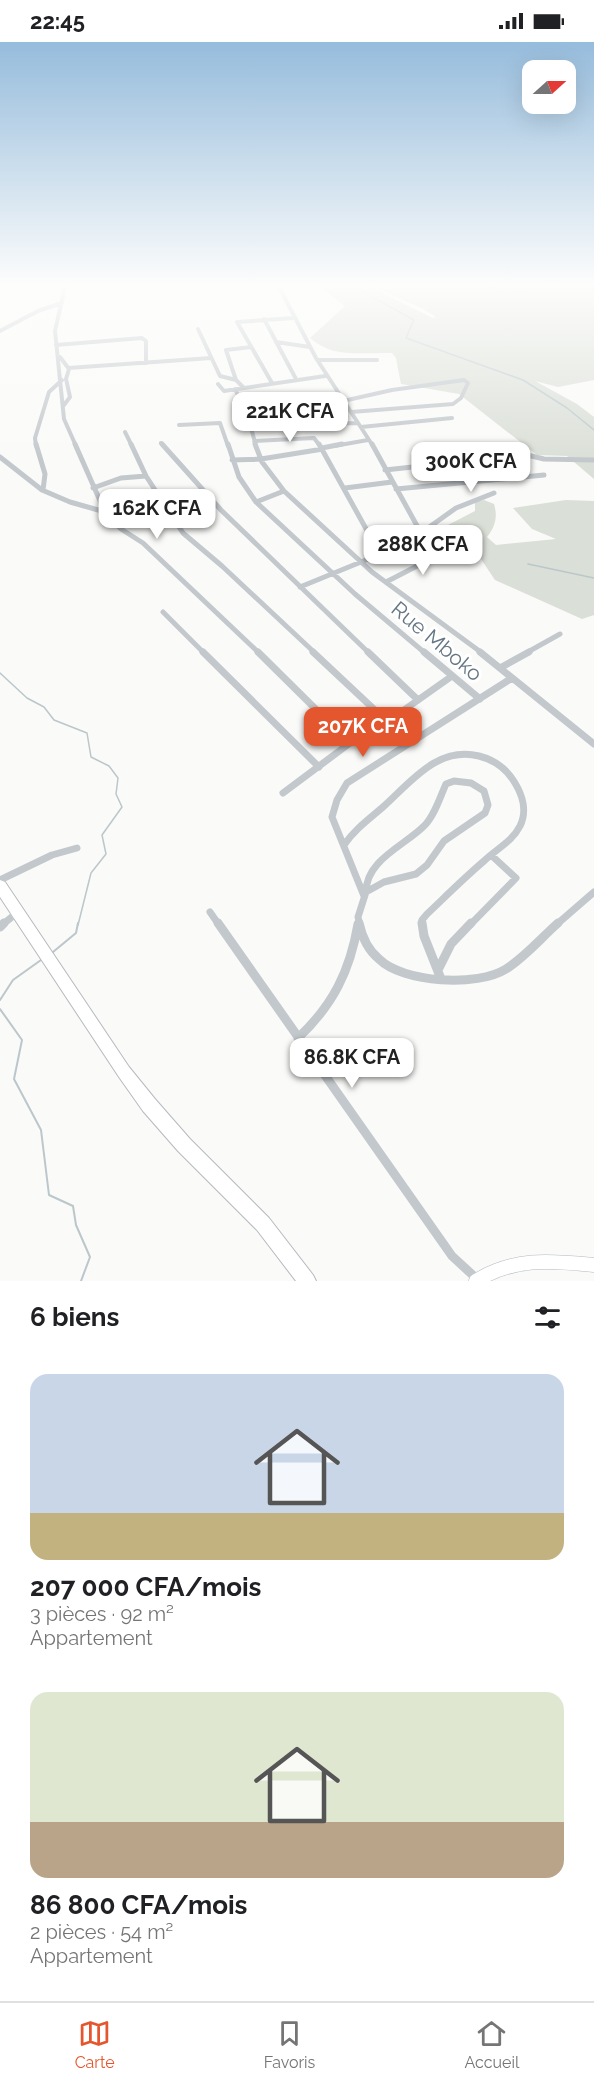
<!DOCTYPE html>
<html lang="fr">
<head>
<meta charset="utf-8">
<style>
	body { margin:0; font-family:Raleway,sans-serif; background:#f2f2f2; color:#202124; height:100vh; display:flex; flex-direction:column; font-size:22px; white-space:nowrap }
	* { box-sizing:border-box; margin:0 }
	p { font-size:20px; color:#757577 }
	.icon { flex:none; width:33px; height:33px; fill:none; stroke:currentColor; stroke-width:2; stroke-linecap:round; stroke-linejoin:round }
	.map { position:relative; height:1239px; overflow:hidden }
	.drawer { display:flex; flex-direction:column; background:#fff; flex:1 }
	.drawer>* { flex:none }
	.needle { width:39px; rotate:69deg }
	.controls { position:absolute; left:522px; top:18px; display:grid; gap:12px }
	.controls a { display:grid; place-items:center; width:54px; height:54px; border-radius:12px; background:#fff; box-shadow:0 6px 24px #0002; font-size:30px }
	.price { position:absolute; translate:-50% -51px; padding:0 14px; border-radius:12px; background:#fff; color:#222; font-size:20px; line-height:39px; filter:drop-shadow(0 2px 3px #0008) }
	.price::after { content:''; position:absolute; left:50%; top:36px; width:18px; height:14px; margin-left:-9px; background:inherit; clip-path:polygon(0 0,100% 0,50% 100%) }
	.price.current { background:#e4572e; color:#fff }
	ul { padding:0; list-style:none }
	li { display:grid; align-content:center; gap:12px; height:318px; padding:0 30px }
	li span { display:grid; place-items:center; height:186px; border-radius:18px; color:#555 }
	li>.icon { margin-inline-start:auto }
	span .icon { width:108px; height:108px; fill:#fffc; stroke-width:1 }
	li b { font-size:26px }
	h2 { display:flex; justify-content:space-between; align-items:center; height:72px; padding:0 30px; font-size:26px }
	.status { display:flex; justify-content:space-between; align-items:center; height:42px; padding:0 30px; background:#fff; direction:ltr }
	.status svg { height:16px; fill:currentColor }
	.menu { display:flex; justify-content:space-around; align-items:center; height:84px; border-top:2px solid #e0e0e0; background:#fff; font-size:16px; color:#757577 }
	.menu a { display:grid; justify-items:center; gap:3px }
	.menu .current { color:#e4572e }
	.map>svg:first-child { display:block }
</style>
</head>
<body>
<div class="status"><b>22:45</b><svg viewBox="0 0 49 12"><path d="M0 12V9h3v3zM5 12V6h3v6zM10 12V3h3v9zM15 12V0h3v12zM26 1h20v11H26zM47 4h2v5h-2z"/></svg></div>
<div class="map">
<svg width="594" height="1239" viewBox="0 0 594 1239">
	<rect width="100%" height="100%" fill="#fafaf8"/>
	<path fill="#dadfd7" d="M320 245H371L433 276 436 275 423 267 374 245H545L549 249 594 248V338L558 345 535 339 577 362 594 375V437L567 414 537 413 459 352 401 342 396 316 392 311C361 310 334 317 310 296L345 264Z
		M484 458 494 462C498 475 495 485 487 495L496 503 556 497 532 487 513 466 566 458 594 459V573L582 577 495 538 479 514 444 492 448 483 475 469V460Z"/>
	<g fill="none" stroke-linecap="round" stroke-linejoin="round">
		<path stroke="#bbc7cb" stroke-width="1.5" d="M354 245 414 278 406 296 523 338 567 366 594 388
			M528 522 594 536
			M0 631 27 656 44 665 54 678 87 691 91 715 109 724 118 736 116 752 122 765 102 793 106 812 91 831 78 883"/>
		<path stroke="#bbc7cb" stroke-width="2" d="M53 910 76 891 78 881
			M0 958 13 938 41 918
			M0 967 22 998 14 1037 41 1088 49 1153 73 1164 76 1183 90 1215 81 1239"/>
		<g stroke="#b3babf" stroke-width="15">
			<path id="secondary" d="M476 1239C514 1215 551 1219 594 1223"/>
		</g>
		<g stroke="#b5babe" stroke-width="2">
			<path id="primary" d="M0 838 5 840 129 1025 155 1057 190 1097 269 1176 313 1233 316 1239H296L257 1188 178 1109 143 1069 119 1035 0 855Z"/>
		</g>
		<path stroke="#c3c8cc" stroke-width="4" d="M65 245 55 289 64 377 76 404
			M279 245 316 316 373 404
			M484 245 498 248 594 247
			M264 277 296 337
			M198 287 220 334 236 338 244 346
			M0 289 38 269 62 261
			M276 300 310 305
			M56 303 142 296 146 299V321
			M60 315 69 327 66 337 70 355 64 363
			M317 318H377
			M68 326 211 316
			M236 338 226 308 251 305
			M272 341 237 280 293 276
			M218 342 224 349 325 334
			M235 347 248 375 256 404
			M343 359 392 348 464 338 468 341 461 356 453 362 351 370
			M307 378 317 382 358 381
			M179 383 220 381 228 404
			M361 385 452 376
			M125 390 132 404
			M254 399 314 396 320 404
			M161 401 164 404
			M36 404 35 396 49 350 62 338
			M334 404 368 398"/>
		<path stroke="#c3c8cc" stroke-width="5" d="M36 402 45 432 43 448
			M75 402 105 470 121 487 143 501 259 611
			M131 402 146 434 183 491 222 524 315 611
			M162 402 221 468 369 611
			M228 402 239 435 256 460 355 552 425 611
			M255 402 262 420 284 449 372 530 482 611
			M319 402 380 512
			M322 406 342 402
			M0 415 42 448 70 460 105 470
			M232 418 261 417 323 407
			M385 428 495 416 515 410 544 417 594 418
			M93 446 121 436 146 434
			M345 446 392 440
			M396 447 544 433
			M256 460 284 449
			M421 491 456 466 494 451
			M386 540 450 507
			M300 545 417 497 421 491 372 402
			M163 570 204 611
			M526 611 560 592"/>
		<path stroke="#c3c8cc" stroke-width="7" d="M203 610 319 725
			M258 610 350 701
			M313 610 410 701
			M368 610 418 658
			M424 610 480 657
			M480 610 594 702
			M500 626 529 610
			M454 739 471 741 484 749 488 763 485 771 444 799 427 823 416 832 384 840 366 850C366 818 404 804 424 784 434 775 440 755 446 742Z
			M283 751 350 701 387 680 452 634
			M344 803C355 787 369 777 383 765 411 740 437 704 479 714 494 718 507 727 515 741 523 754 527 770 520 784 512 800 496 807 484 819 464 836 446 854 427 872L422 878V883
			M0 838 52 813 77 806
			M364 854 332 775 337 758 347 741 512 636
			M210 870 219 883
			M2 883 18 870
			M360 883 358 875 366 850
			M470 883 516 836 491 813
			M556 883 594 850"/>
		<path stroke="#c3c8cc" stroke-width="9" d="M218 881 452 1214 477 1237
			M359 881C362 895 368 908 379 917 403 941 478 945 506 927 525 915 541 896 558 881
			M422 881 424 894 441 937
			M0 885 4 881
			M439 926 451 902 471 881
			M298 996C333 963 350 929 358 882"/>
		<use href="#secondary" stroke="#fff" stroke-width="14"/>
		<use href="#primary" fill="#fff" fill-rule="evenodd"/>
	</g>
	<linearGradient id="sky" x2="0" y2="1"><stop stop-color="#96bcdc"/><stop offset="0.58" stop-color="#fdfdfc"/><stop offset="1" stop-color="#fdfdfc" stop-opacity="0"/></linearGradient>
	<rect width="594" height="419" fill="url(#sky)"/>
	<g text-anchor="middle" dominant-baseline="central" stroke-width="6" stroke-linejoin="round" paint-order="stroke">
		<g font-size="21" fill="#657683" stroke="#fff">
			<text transform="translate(437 599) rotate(40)">Rue Mboko</text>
		</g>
	</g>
</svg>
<div class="controls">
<a><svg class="needle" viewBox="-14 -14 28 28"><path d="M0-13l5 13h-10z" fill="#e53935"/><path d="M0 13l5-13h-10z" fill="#757577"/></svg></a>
</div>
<b class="price" style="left:290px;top:401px">221K CFA</b>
<b class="price" style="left:471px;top:451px">300K CFA</b>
<b class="price" style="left:157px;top:498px">162K CFA</b>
<b class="price" style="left:423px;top:534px">288K CFA</b>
<b class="price current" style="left:363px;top:716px">207K CFA</b>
<b class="price" style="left:352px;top:1047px">86.8K CFA</b>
</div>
<section class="drawer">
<h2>6 biens<svg class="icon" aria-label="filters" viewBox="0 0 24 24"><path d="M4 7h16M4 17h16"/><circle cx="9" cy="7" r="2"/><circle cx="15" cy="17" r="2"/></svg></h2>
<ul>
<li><span style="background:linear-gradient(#c9d6e8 75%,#c2b280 0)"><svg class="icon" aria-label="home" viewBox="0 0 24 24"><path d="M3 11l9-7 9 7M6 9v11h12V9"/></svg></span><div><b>207 000 CFA/mois</b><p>3 pièces · 92 m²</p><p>Appartement</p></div></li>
<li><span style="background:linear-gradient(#dfe7d0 70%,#b9a48a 0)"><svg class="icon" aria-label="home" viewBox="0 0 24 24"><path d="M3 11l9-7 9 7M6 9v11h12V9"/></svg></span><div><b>86 800 CFA/mois</b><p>2 pièces · 54 m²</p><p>Appartement</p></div></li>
</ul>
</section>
<nav class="menu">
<a class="current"><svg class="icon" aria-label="map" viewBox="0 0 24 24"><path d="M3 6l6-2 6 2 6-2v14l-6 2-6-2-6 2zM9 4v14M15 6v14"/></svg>Carte</a>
<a><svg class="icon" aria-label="saved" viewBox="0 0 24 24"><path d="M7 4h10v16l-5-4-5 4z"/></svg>Favoris</a>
<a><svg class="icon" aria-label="home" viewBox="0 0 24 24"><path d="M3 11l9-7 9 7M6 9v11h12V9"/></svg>Accueil</a>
</nav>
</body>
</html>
